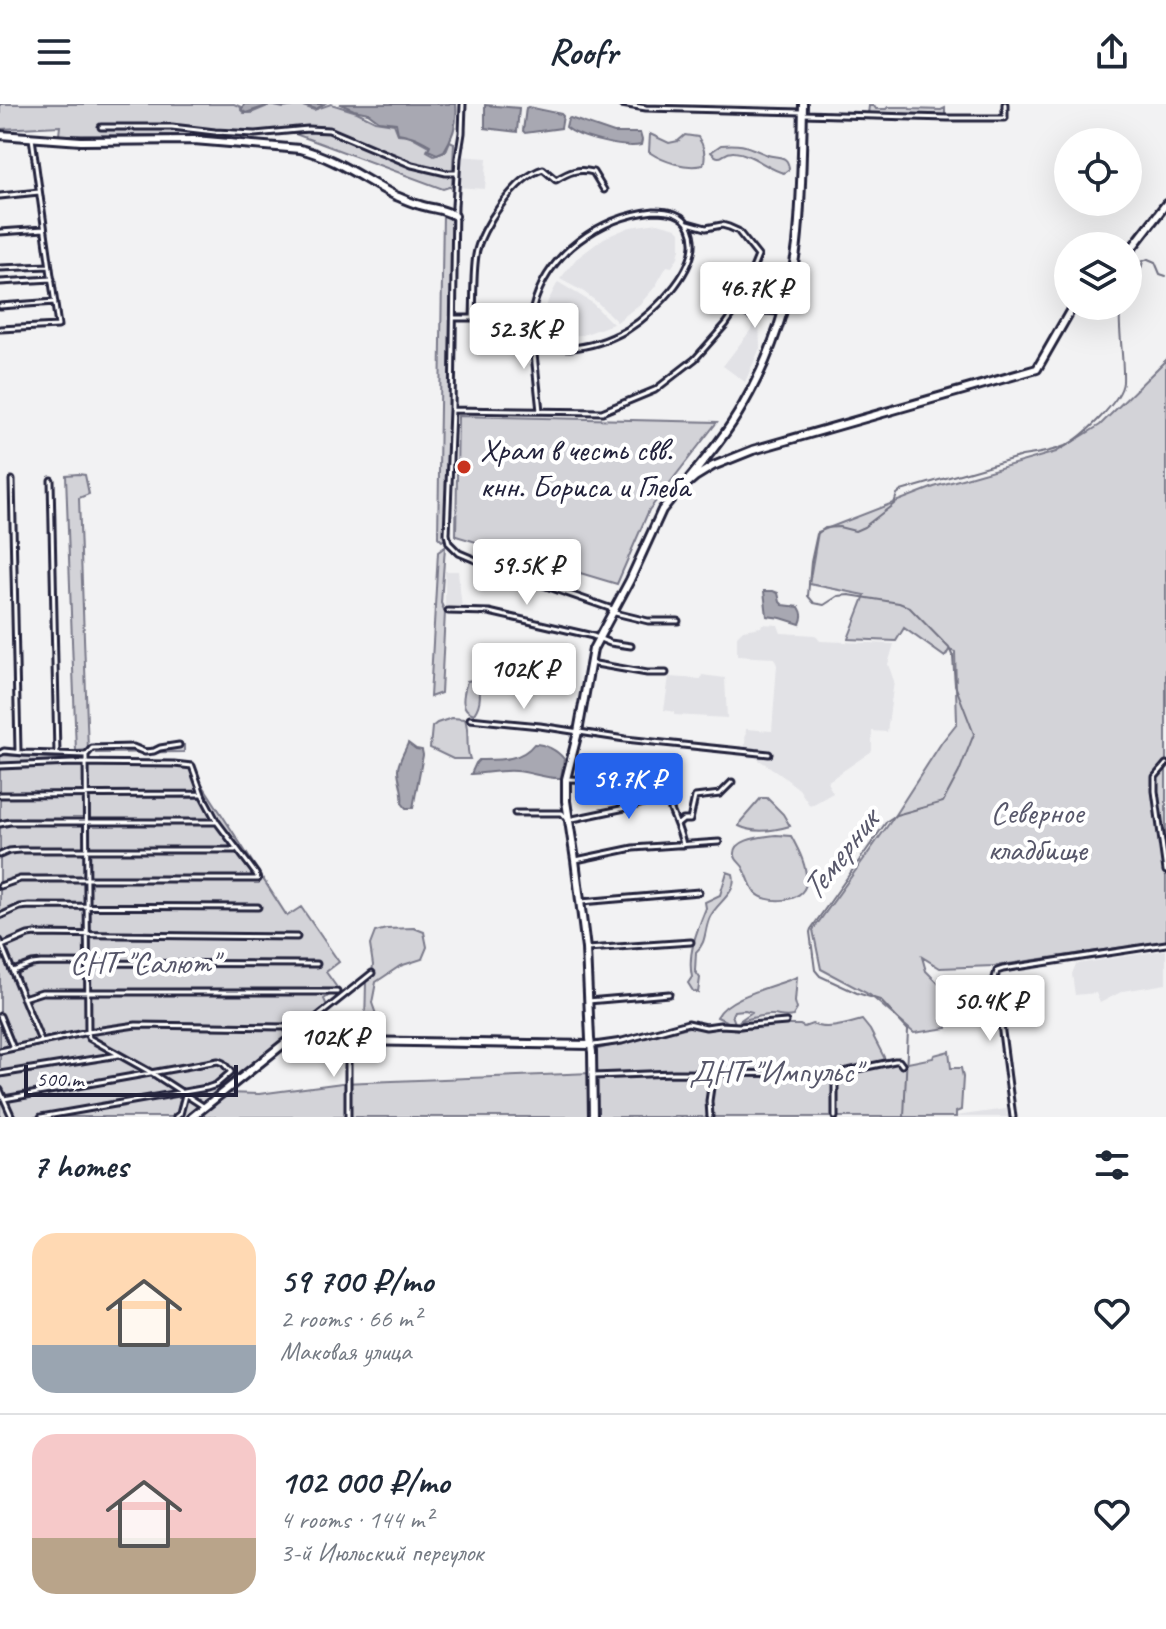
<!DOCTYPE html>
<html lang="en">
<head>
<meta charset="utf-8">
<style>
	body { margin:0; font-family:Caveat,sans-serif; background:#f2f2f3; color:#1f2937; height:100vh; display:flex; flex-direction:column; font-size:30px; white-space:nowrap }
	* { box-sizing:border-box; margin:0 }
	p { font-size:26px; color:#747a83 }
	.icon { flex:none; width:44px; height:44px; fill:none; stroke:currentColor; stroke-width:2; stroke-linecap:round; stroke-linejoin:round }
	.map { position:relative; height:1013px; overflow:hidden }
	.details { display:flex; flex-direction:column; background:#fff; flex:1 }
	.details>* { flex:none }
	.tools { position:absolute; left:1054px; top:24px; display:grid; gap:16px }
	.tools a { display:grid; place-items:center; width:88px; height:88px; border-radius:50%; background:#fff; box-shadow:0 8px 32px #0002; font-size:40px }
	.scale { position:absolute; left:24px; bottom:20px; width:214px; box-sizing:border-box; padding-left:8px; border:4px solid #22223b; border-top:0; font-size:22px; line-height:28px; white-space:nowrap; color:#22223b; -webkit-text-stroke:6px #fff; paint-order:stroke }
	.price { position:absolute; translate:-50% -68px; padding:0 18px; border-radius:8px; background:#fff; color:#222; font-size:26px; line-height:52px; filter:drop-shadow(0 2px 4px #0008) }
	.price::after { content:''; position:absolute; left:50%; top:48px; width:24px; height:18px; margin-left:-12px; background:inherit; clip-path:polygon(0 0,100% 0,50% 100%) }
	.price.current { background:#2563eb; color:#fff }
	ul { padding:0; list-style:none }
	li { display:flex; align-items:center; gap:24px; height:200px; padding:0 32px }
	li+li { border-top:2px solid #e0e1e3 }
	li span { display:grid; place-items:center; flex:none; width:224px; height:160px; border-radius:24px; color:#555 }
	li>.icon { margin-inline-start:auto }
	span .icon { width:96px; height:96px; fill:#fffc; stroke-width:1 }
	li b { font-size:34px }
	h2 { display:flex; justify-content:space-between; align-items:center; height:96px; padding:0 32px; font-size:34px }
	header { display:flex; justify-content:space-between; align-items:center; height:104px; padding:0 32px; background:#fff; font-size:36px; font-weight:700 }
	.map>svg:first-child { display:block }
</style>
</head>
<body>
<header><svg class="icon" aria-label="menu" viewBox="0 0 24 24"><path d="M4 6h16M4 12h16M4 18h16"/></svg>Roofr<svg class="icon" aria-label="share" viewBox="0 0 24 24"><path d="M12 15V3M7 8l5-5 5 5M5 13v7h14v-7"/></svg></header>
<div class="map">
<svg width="1166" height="1013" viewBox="0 0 1166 1013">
	<rect width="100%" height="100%" fill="#f2f2f3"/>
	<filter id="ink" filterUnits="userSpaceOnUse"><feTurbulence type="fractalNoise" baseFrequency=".0125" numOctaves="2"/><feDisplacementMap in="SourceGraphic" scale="16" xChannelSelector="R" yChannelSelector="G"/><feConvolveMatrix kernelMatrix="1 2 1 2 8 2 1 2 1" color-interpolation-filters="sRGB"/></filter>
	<g filter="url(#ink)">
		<path fill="#e2e2e6" d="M458 52 487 54 485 85 456 83Z
			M658 119 676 124 680 128V145L678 153 672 163 667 162 655 183 640 200 617 218 597 198 584 188 560 175 576 155 604 134 630 123Z
			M558 178 591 198 613 220 583 231 561 232 548 228 543 219 544 211 548 197Z
			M759 211 760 244 745 278 723 262 750 227Z
			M445 467H458L462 504H445Z
			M762 520 778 521 781 529 815 531 820 537 894 540 888 560 894 577 887 628 872 627V647L827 678 833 689 810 702 799 685 776 667 756 654 744 653 746 625 772 627 777 561 774 554 737 552V532L743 526 761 523Z
			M702 571 725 574 727 614 674 611V608L664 606 669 573 701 575Z
			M1166 846V880L1123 887 1100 899 1096 889 1075 891 1072 870 1076 860Z
			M1006 1005 1008 1013H956V1012Z"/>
		<path fill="#d3d3d8" stroke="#7a7a8a" stroke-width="2" d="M0 0H234L241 3V6L244 9H251L270 1 283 4 300 1 314 6 331 0 357 8 375 17 394 20 398 30 409 31 429 42 427 47 434 51 446 47 450 37 454 39 452 82 443 85 290 28 260 31H59L60 22 0 25Z
			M869 2H874L876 5H886L888 3H908L910 5 941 6 945 4V11H869L868 10Z
			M650 30 669 39 678 37 685 31 698 33C703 40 707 52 703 61 686 65 664 58 649 48Z
			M721 41C742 39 746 42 765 50 776 55 788 49 789 65L784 69C767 65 752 49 734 48 722 47 722 60 711 48Z
			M443 109 453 111 448 433 442 437 438 433Z
			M1166 256V837L994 862 940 864 922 853 926 867 942 883 947 924 914 929 870 891 821 865 813 826 891 717 942 638 957 619 955 548 949 546 945 553 904 524 896 537 848 535 865 491 809 480 818 428 934 383 1056 348 1100 321Z
			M458 312 717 318 649 406 617 480 456 432Z
			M78 370 85 371 89 390 79 394 88 646 76 647 66 371Z
			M445 443 441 499 445 508 441 589 430 593 438 448Z
			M473 576C483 584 481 600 474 610 458 605 464 589 467 577Z
			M452 614 465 615C470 629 465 642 470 655H453L430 644 432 623 437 619Z
			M179 641H184V648L96 649 97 644H175Z
			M0 651 191 663 287 812 301 803 339 858 326 868 338 885 324 895 327 902 190 1013H0Z
			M761 694H767L783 710 790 722C773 727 755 730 739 722L741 717Z
			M776 731 791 732C798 745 808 763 806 779 804 799 766 801 755 788 750 782 748 772 744 765 742 759 735 757 735 751 733 734 764 733 776 731Z
			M727 768 733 770C738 789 718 797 710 813 704 825 707 839 696 848L695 867 700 874 698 889 693 887 688 879 692 873C687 850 697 826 706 804L705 798 720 791Z
			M414 824 424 828 427 843 422 855 400 862 376 878 372 899 379 919V933L366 932 365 922 366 878 372 869 373 861 370 841 375 828 386 825Z
			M797 873 795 898 797 905 793 912C785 914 781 912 773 911 761 910 750 915 739 917L752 908 745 906 734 907 732 911 735 919H730L717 913C727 892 776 882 797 873Z
			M862 916 870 926 887 959 899 958 903 960 933 954 934 951 949 947 951 964H961L963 973 961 1006 956 1008V1013H595L594 946 693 922 703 924 724 923 737 926 773 921H800L804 923 812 920C826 927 847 920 862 916Z
			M591 969V1013H194L225 989 259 990 342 979Z"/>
		<path fill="#a8a8b2" stroke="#727282" stroke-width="2" d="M244 0H324L316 5 300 0 288 3 269 1 246 9 242 6Z
			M340 0H456C458 17 453 33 444 47L437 50 428 46 430 41C416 33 413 32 398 29L396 19 379 17 368 9 354 6Z
			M485 1 519 4 517 28 485 24Z
			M528 3 561 10 563 12 561 24 525 29 523 27 526 4Z
			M570 14 614 29H640L642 36 641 41C625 45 578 34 566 23L568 15Z
			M764 487H773L778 489 780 498 783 501 799 503C803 509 803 513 800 520L781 514 767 512Z
			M408 639 416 645 422 646 423 651 413 704H406L402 699C404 687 398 677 398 665 398 658 405 647 408 639Z
			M534 640C545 640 557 646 564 655L561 674C546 675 531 668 516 667 501 666 487 669 471 670L476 659 479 656C499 656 521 657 534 640Z"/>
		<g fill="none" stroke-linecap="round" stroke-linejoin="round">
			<path stroke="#727282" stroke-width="2" d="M1128 177 1141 165 1143 157 1148 155 1155 158 1160 170 1166 172
				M904 1013 908 926 880 896 857 889 820 872 815 866 810 828 811 825 887 717 896 711 943 698 959 668 974 630 955 581 953 553 949 544 909 503 899 499 849 491 838 492 824 501 814 499 808 492 811 458 817 430 825 424 839 423 855 427 864 423 894 400 897 390 901 387 1022 352C1037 350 1051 348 1065 342 1082 334 1122 296 1123 278 1124 252 1118 227 1120 202"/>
			<g stroke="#22223b" stroke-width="9">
				<path id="street" d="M463 0 462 29 458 54 455 102 452 306 447 430 449 439 459 449 492 463 615 506
					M621 0 646 4 801 8
					M803 10 948 14H1005V0
					M101 23H172L215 28 255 30 308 25 329 26 412 61 446 69H457
					M0 92 39 88
					M654 107C668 107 684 109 690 124 706 160 655 208 627 226 609 236 590 243 570 244 560 244 548 243 540 237 530 229 530 216 533 204 547 149 600 113 654 107Z
					M0 128 44 125
					M0 164 49 162
					M0 178 52 175
					M0 202 55 198
					M737 204 753 213H757L763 207 780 208
					M455 214H531
					M473 214C474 193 473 171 476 151 480 124 516 73 543 65L556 76C569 68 578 64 593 68L604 86
					M0 225 58 222 32 34
					M532 231 540 307
					M452 306 602 308 655 286 695 255 726 220 737 204 758 152 738 127 729 123 722 121 706 124 688 119
					M12 376 18 647
					M51 376 57 650
					M448 507 489 508 593 532 610 539 631 542
					M615 509 648 517H678
					M590 559 647 569H666
					M470 615 540 622 625 635 769 650
					M0 649 4 647 24 649 86 651 92 644 133 643 145 648 154 647 160 644 179 641
					M86 651 88 928 89 934 152 969 203 1002
					M1166 660 1155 673V687L1166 767
					M0 662 73 659 174 660 192 662 202 690 217 718 256 770 258 775H20L0 782
					M567 675 607 676
					M0 691 200 690
					M515 709H562L568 716 630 703 667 692C670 709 680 723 683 741
					M0 720 10 718H216
					M677 721 683 716H690L695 693 720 690 732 678
					M0 751 9 747 20 746H235
					M576 756 633 744 719 738
					M581 798 699 788
					M0 812 20 803 29 802 258 803
					M0 837 41 937
					M2 842 28 831 35 830 297 833
					M587 845 691 838
					M13 867 32 860 41 859 317 860
					M23 894 42 888H337
					M588 897 669 890
					M0 912 13 944
					M292 933 372 869
					M348 937V1013
					M594 941 622 937 688 919 706 923 720 921 739 922 786 918
					M0 947 88 928 136 921 286 923 292 933
					M843 968 895 957H899L902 961
					M0 970 119 951
					M593 972 674 969 833 970 835 974V1013
					M0 986 12 1013
					M4 995 218 957 223 959 231 968 216 981 207 984 41 1013
					M176 1013 180 1010 185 991
					M710 1013 709 997 713 970
					M1013 1013 995 874 997 867 1003 865 1166 840"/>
			</g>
			<g stroke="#22223b" stroke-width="12">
				<path id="secondary" d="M0 31 81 37 194 36 300 45C336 54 364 76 396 92 404 95 412 99 420 101 432 105 445 105 455 112
					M1128 149 1166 100
					M689 375C708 352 728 328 743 301 771 253 790 196 797 140 802 94 802 47 803 0
					M192 1013 286 938 293 936 591 941
					M593 1013 592 948 590 935 586 845 575 756 566 697V675L578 628 593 545 630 476 662 406 675 390 695 373 713 362 753 346 1037 265 1073 202"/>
			</g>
			<use href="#street" stroke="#fff" stroke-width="3"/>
			<use href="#secondary" stroke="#fff" stroke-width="6"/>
		</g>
	</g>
	<circle fill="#c8321e" stroke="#fff" stroke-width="3" cx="464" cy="363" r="8"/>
	<g text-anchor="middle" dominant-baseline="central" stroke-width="8" stroke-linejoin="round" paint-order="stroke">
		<g font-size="32" fill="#22223b" stroke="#fff" text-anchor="start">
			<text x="480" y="345">Храм в честь свв.<tspan x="480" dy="37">кнн. Бориса и Глеба</tspan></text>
		</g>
		<g font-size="32" fill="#57576a" stroke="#fff">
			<text x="1037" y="708">Северное<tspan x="1037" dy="37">кладбище</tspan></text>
			<text x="144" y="858">СНТ "Салют"</text>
			<text x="775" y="967">ДНТ "Импульс"</text>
		</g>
		<g font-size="34" font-style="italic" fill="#58586b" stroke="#fff">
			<text transform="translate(839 751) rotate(-52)">Темерник</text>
		</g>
	</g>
</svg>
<div class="tools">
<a><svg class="icon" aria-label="locate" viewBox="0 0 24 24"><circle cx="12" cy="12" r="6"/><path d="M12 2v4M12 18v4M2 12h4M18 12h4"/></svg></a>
<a><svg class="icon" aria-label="layers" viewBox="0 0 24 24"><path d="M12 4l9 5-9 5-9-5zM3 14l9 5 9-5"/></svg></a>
</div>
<div class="scale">500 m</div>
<b class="price" style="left:755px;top:226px">46.7K ₽</b>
<b class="price" style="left:524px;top:267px">52.3K ₽</b>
<b class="price" style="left:527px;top:503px">59.5K ₽</b>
<b class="price" style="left:524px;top:607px">102K ₽</b>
<b class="price current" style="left:629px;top:717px">59.7K ₽</b>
<b class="price" style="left:990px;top:939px">50.4K ₽</b>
<b class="price" style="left:334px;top:975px">102K ₽</b>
</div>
<section class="details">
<h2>7 homes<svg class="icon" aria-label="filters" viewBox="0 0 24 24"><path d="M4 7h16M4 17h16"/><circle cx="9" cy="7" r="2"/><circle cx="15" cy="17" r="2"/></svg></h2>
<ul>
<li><span style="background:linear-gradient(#ffd9b3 70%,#9aa5b1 0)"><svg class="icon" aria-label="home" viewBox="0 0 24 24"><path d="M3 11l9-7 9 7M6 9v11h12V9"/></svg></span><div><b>59 700 ₽/mo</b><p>2 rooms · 66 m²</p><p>Маковая улица</p></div><svg class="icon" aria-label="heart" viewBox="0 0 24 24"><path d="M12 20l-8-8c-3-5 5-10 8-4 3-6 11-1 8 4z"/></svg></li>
<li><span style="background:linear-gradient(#f6c9c9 65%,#b9a48a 0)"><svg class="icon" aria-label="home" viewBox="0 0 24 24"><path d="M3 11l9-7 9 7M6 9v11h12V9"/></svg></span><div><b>102 000 ₽/mo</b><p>4 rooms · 144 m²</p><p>3-й Июльский переулок</p></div><svg class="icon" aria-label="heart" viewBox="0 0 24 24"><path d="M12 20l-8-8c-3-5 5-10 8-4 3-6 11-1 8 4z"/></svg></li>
</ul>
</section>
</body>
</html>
